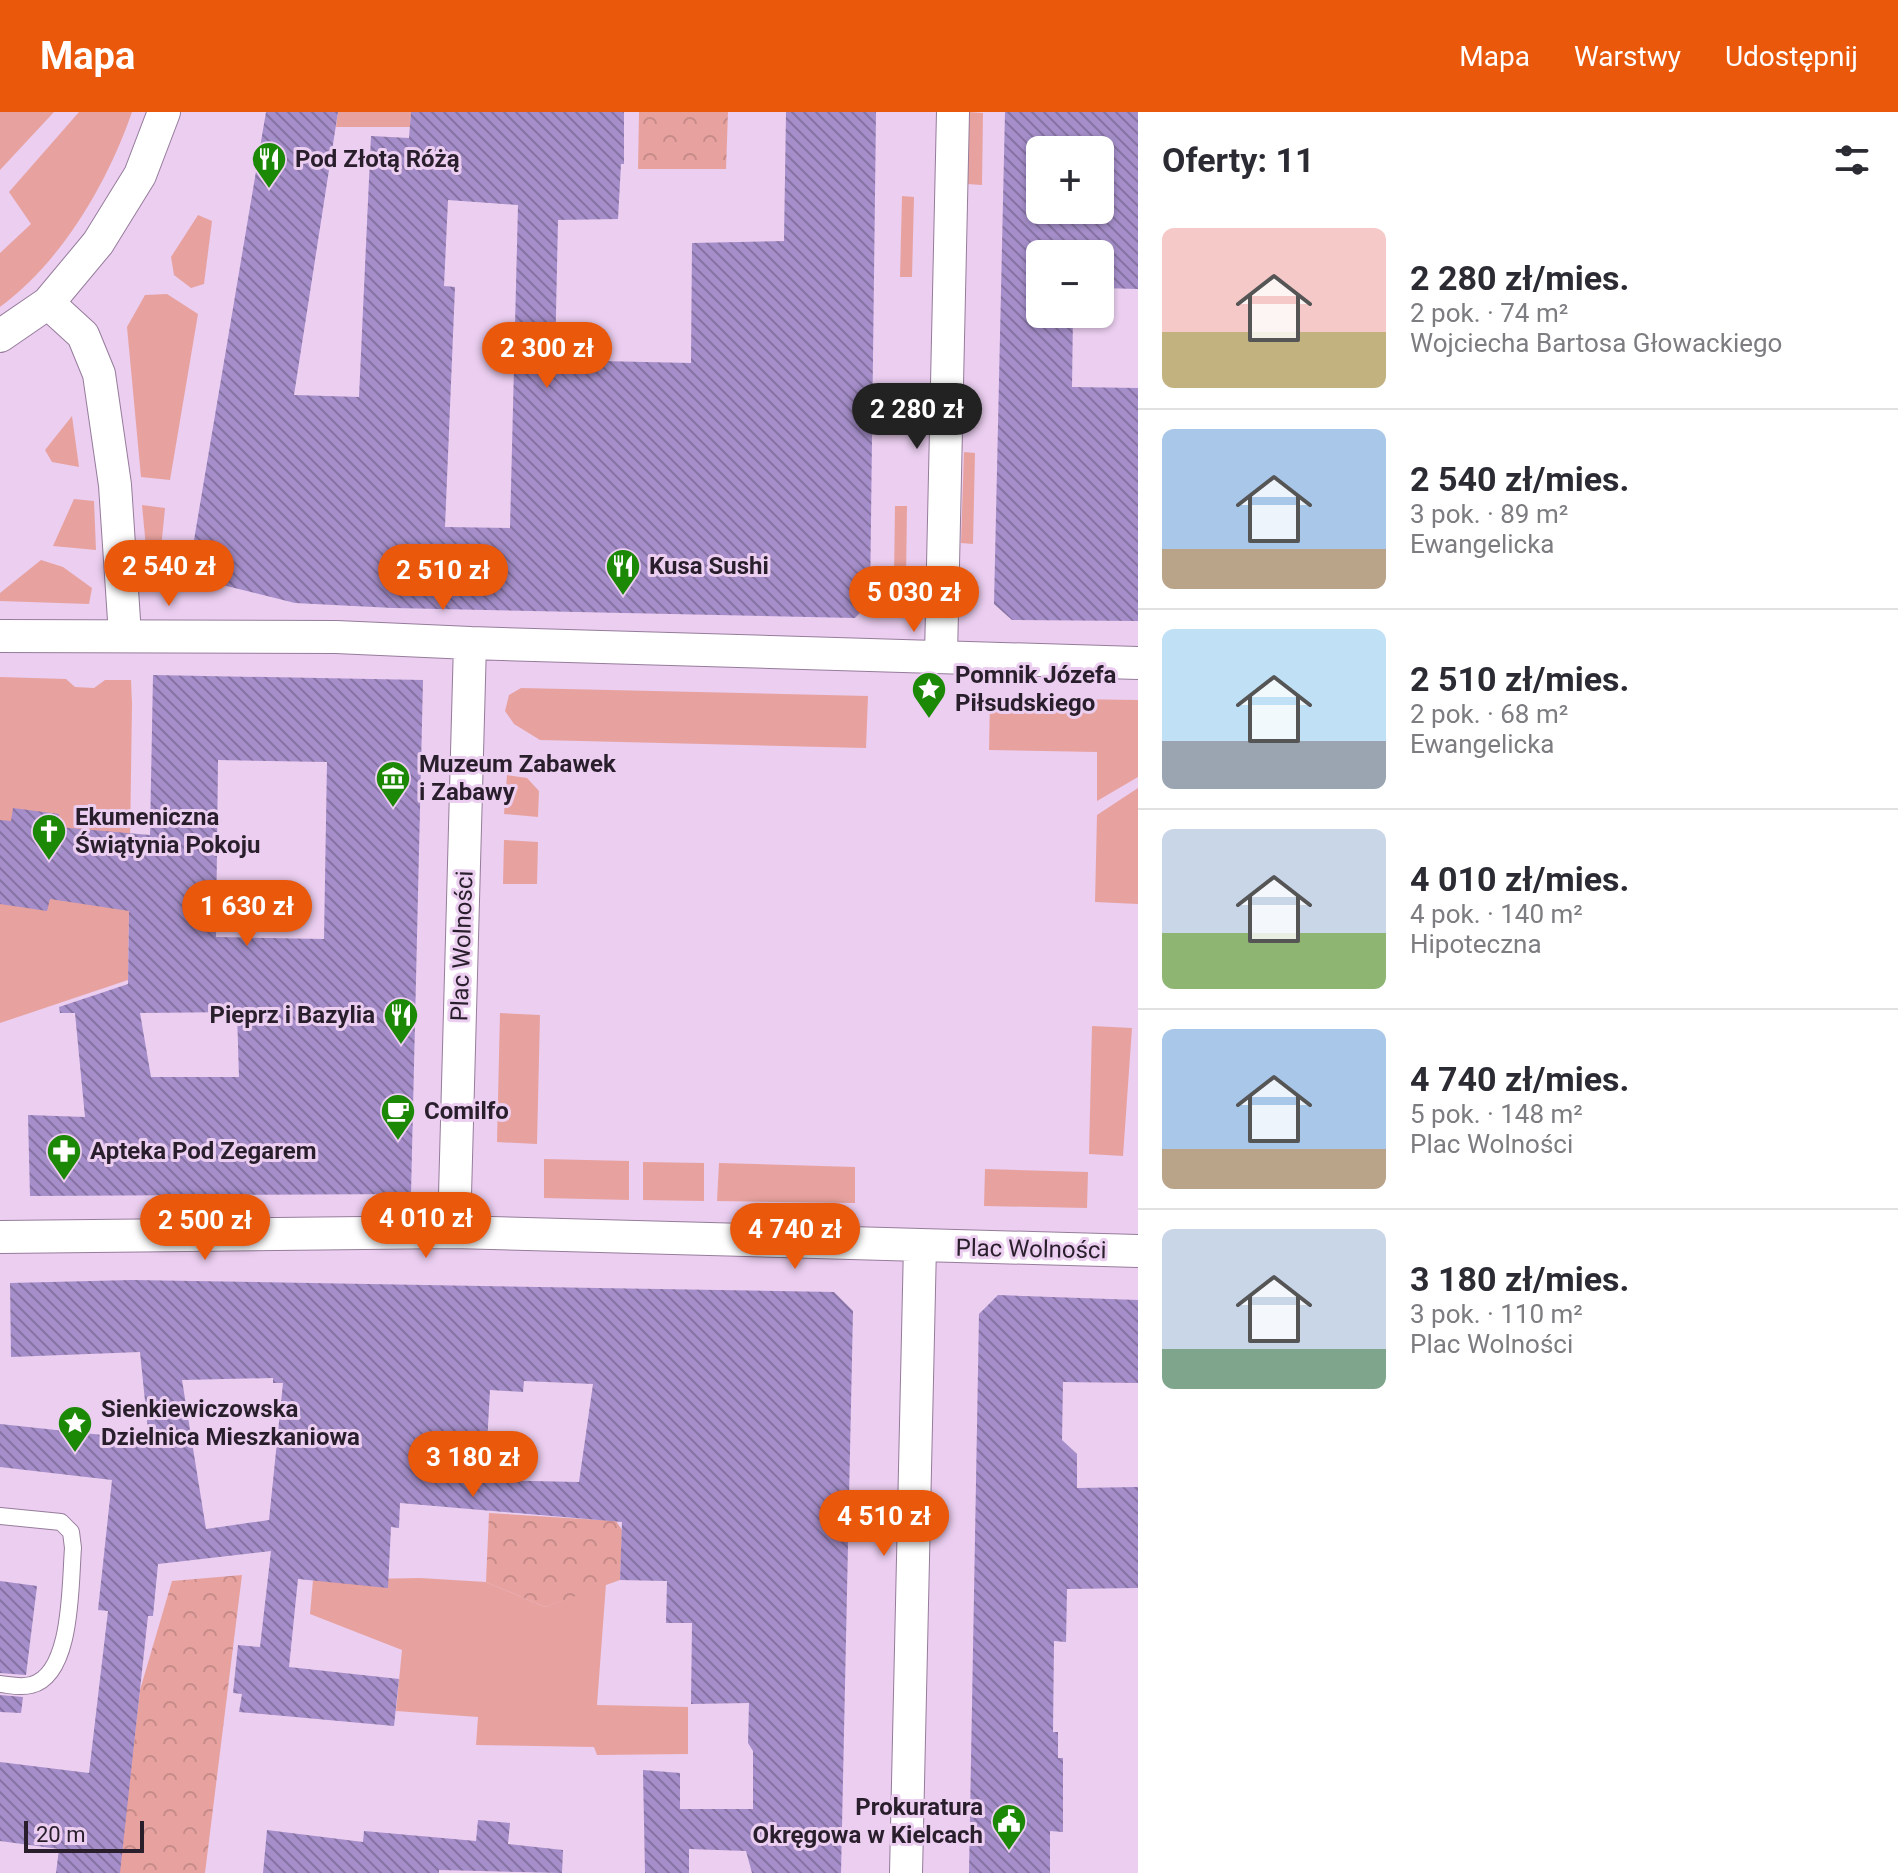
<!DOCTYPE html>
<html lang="pl">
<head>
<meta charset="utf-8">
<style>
	body { margin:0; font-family:Roboto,sans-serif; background:#f7f7f7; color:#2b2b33; height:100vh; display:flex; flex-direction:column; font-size:30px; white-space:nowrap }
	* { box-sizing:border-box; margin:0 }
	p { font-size:26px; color:#7c7c81 }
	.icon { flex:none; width:44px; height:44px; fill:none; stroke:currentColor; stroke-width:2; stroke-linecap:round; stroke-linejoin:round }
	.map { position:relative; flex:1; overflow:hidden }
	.drawer { display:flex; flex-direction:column; background:#fff; width:760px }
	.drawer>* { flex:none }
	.fabs { position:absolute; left:1026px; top:24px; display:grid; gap:16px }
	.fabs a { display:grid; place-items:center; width:88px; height:88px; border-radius:12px; background:#fff; box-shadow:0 2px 6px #0004; font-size:40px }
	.scale { position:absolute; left:24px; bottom:20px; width:120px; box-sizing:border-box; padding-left:8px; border:4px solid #291e2b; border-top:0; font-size:22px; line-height:28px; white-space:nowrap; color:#291e2b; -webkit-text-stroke:6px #ebcef0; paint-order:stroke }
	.price { position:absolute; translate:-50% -68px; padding:0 18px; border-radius:28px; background:#ea580c; color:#fff; font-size:26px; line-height:52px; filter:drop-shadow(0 2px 4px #0008) }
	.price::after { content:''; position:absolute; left:50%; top:48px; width:24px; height:18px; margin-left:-12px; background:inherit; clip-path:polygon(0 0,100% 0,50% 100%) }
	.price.selected { background:#222; color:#fff }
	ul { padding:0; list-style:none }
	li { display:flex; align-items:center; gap:24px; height:200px; padding:0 24px }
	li+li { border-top:2px solid #e1e1e2 }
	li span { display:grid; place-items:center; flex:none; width:224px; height:160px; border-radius:12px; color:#555 }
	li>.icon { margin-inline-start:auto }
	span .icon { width:96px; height:96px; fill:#fffc; stroke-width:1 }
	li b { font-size:34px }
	h2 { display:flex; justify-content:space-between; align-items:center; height:96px; padding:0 24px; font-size:34px }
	header { display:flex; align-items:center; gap:48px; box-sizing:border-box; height:112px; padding:0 40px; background:#ea580c; color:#fff }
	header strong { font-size:38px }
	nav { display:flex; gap:44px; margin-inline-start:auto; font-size:28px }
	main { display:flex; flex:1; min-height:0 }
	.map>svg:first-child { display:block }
</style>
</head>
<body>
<header>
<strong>Mapa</strong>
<nav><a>Mapa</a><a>Warstwy</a><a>Udostępnij</a></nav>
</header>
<main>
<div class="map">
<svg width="1138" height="1761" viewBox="0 0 1138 1761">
	<defs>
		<pattern id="forest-crowns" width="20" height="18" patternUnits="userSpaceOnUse" patternTransform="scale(2)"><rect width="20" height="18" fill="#e7a29f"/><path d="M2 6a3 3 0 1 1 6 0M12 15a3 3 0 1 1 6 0" fill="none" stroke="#c68b89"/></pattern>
		<pattern id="building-back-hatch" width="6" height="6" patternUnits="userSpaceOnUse" patternTransform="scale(2)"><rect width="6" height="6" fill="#a58ec9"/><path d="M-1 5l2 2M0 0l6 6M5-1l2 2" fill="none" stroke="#8673a3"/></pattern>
	</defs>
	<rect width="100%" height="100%" fill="#ebcef0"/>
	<path fill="#e7a29f" d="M0 0H54L0 58Z
		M79 0H132C107 72 62 149 0 195V141L31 112 9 80Z
		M338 0H411L410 15H336Z
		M969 0 983 1 982 73 967 72Z
		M902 84 914 85 912 165H900Z
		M198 103 212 109 204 172 191 176 174 163 171 145Z
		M167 182 198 202 170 368 141 365 127 215 145 183Z
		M72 304 79 355 52 350 45 338Z
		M964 340 975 341 973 432 961 431Z
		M74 387 94 389 96 438 53 434Z
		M142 393 165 396 160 447 147 446Z
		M895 394H907L906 466H894Z
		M41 448 63 455 92 476 89 492 0 489V481Z
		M0 565 66 567 75 575 94 576 105 568H131L132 592 128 868 0 911Z
		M521 576 868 584 866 636 540 628 514 612 505 599 509 583Z
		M990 586 1138 588V665L1097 689V640L989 638Z
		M507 663 527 666 539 679 538 705 504 702Z
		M1138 676V792L1095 790 1097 703Z
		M504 728 538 730 537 772H503Z
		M500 901 540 903 537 1032 497 1030Z
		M1092 914 1132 916 1123 1044 1089 1042Z
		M544 1047 629 1049V1088L544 1086Z
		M643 1050 704 1051V1089L643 1088Z
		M719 1051 855 1055V1091L717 1089Z
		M985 1057 1088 1060 1087 1096 984 1094Z
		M420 1466 486 1470 545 1495 606 1472 597 1593 688 1595V1642L597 1643 594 1635 476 1633 478 1605 396 1599 402 1538 310 1502 313 1468Z"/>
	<path fill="url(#forest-crowns)" d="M639 0H728L726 57H638Z
		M489 1401 616 1409 622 1418 620 1468 545 1495 486 1470Z
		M242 1463 205 1761H119L140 1578 172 1469Z"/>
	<path fill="url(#building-back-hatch)" fill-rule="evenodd" d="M266 0H338L294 283 359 285 371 24 409 26 411 0H624V52H621L618 107 558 108 555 248 691 251 692 131 784 129 786 0H876L870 490 855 506 393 496 295 491 198 467 202 435 193 434ZM448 88 518 93 510 416 445 415 455 175 444 174Z
		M1005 0H1138V177L1100 176V142H1040V202H1073L1072 275 1138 276V509L1012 508 994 492ZM1040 38H1100V98H1040Z
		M153 563 423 568 411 1082 30 1084 28 1003 85 1005 75 901H60L59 895 128 872 129 799 50 787 47 799 0 792V708L11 709 13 696 59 702 58 715 150 723ZM218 648 327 650 324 827 216 825ZM237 900 239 965H151L140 901Z
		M132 1168 834 1180 853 1199 841 1761H752L746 1739 689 1737V1761H645L643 1658 680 1661V1697H753V1639L748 1631 749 1591 691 1592 692 1511H666L667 1469 620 1468 622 1410 400 1391 399 1416 391 1415 388 1476 298 1467 289 1555 399 1567 394 1614 239 1600 242 1582 233 1581 238 1533 260 1535 271 1439 158 1452 153 1504H148L120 1761H56L59 1737 0 1729V1650L89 1661 108 1499 98 1498 112 1368 0 1355V1312L149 1328 140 1240 11 1245 10 1171ZM273 1266V1271H283L269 1408 206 1417 182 1268ZM524 1269 593 1272 579 1370 485 1368 490 1278 523 1280Z
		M998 1183 1138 1188V1271L1063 1270 1062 1328 1077 1342V1376L1138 1375V1476L1067 1477 1066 1530 1054 1529 1053 1620H1058V1646H1063V1720L1050 1719V1761H969L979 1202Z
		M0 1469 37 1474 26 1563 0 1561Z
		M0 1583 23 1585 21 1601 0 1600Z
		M478 1708 510 1711 508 1732 563 1738 562 1761 439 1758V1761H263L267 1718 363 1730 364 1719 476 1729Z"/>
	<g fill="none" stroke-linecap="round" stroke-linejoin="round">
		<g stroke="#967c9b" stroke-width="18">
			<path id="service" d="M0 1404 61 1410 71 1420 73 1436C70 1471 73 1563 31 1573 21 1576 10 1573 0 1572"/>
		</g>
		<g stroke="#967c9b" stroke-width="34">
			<path id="minor" d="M48 191 83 223 99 262 115 373 125 523
				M0 224 48 191 98 131 140 63 164 0
				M0 524 336 525 470 531
				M941 544 953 0
				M454 1120 470 531 1138 551
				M0 1125 454 1120 1138 1139
				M906 1761 920 1133"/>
		</g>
		<use href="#service" stroke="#fff" stroke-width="16"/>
		<use href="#minor" stroke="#fff" stroke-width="32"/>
	</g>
	<defs>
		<g id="restaurant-pin" transform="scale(1.8)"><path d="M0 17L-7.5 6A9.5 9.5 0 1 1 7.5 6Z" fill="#1b8905" stroke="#ebcef0"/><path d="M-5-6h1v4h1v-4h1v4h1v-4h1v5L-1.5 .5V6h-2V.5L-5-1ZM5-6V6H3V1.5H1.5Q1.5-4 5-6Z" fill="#fff"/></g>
		<g id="sight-pin" transform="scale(1.8)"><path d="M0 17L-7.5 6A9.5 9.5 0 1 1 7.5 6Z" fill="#1b8905" stroke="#ebcef0"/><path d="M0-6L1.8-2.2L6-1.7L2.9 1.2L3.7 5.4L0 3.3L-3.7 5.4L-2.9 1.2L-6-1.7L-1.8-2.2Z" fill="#fff"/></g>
		<g id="museum-pin" transform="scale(1.8)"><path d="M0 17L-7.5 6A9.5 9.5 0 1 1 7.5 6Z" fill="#1b8905" stroke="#ebcef0"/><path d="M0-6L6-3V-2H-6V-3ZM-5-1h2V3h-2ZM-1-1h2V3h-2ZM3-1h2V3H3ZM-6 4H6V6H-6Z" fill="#fff"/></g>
		<g id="church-pin" transform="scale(1.8)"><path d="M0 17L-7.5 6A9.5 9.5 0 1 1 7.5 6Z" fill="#1b8905" stroke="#ebcef0"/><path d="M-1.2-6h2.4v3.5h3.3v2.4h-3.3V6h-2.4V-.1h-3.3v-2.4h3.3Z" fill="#fff"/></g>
		<g id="cafe-pin" transform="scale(1.8)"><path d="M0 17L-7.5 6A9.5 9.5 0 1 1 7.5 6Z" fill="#1b8905" stroke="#ebcef0"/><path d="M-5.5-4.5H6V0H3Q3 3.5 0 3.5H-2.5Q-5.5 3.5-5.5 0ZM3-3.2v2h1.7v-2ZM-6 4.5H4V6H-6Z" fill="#fff"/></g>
		<g id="pharmacy-pin" transform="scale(1.8)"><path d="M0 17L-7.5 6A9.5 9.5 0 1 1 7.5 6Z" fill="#1b8905" stroke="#ebcef0"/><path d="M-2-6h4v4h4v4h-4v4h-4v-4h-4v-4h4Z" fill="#fff"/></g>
		<g id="civic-pin" transform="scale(1.8)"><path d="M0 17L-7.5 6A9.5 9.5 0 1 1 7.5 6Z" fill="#1b8905" stroke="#ebcef0"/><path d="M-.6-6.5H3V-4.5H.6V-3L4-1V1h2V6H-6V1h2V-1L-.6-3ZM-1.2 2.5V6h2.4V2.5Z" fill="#fff"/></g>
	</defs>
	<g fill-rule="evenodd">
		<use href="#restaurant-pin" x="269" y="47"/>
		<use href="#restaurant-pin" x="623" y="454"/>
		<use href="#sight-pin" x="929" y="577"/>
		<use href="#museum-pin" x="393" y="666"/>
		<use href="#church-pin" x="49" y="719"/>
		<use href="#restaurant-pin" x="401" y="903"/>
		<use href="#cafe-pin" x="398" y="999"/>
		<use href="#pharmacy-pin" x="64" y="1039"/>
		<use href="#sight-pin" x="75" y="1311"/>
		<use href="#civic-pin" x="1009" y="1709"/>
	</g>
	<g text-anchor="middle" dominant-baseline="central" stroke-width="6" stroke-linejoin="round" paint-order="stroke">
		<g font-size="24" font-weight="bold" fill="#291e2b" stroke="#ebcef0" text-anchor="start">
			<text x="295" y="47">Pod Złotą Różą</text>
			<text x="649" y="454">Kusa Sushi</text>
			<text x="955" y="563">Pomnik Józefa<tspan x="955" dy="28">Piłsudskiego</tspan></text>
			<text x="419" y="652">Muzeum Zabawek<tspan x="419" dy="28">i Zabawy</tspan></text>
			<text x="75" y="705">Ekumeniczna<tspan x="75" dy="28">Świątynia Pokoju</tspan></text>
			<text x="375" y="903" text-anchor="end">Pieprz i Bazylia</text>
			<text x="424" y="999">Comilfo</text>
			<text x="90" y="1039">Apteka Pod Zegarem</text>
			<text x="101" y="1297">Sienkiewiczowska<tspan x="101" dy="28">Dzielnica Mieszkaniowa</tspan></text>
			<text x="983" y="1695" text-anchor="end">Prokuratura<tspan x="983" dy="28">Okręgowa w Kielcach</tspan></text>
		</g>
		<g font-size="24" fill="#291e2b" stroke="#ebcef0">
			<text transform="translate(462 834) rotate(-88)">Plac Wolności</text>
			<text transform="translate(1031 1137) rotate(1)">Plac Wolności</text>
		</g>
	</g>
</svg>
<div class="fabs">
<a>+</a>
<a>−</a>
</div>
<div class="scale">20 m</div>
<b class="price" style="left:547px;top:278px">2 300 zł</b>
<b class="price selected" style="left:917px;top:339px">2 280 zł</b>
<b class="price" style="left:169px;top:496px">2 540 zł</b>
<b class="price" style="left:443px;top:500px">2 510 zł</b>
<b class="price" style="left:914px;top:522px">5 030 zł</b>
<b class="price" style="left:247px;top:836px">1 630 zł</b>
<b class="price" style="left:426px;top:1148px">4 010 zł</b>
<b class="price" style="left:205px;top:1150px">2 500 zł</b>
<b class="price" style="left:795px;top:1159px">4 740 zł</b>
<b class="price" style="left:473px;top:1387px">3 180 zł</b>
<b class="price" style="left:884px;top:1446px">4 510 zł</b>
</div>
<section class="drawer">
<h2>Oferty: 11<svg class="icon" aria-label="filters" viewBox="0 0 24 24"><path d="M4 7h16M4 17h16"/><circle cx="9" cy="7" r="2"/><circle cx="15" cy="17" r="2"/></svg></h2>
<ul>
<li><span style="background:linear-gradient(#f6c9c9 65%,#c2b280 0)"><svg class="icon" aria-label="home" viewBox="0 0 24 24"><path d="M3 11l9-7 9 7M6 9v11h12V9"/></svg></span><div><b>2 280 zł/mies.</b><p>2 pok. · 74 m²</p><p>Wojciecha Bartosa Głowackiego</p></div></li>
<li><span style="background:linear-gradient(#a9c7e8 75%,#b9a48a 0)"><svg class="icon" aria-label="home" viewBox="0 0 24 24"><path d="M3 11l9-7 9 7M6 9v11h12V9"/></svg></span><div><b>2 540 zł/mies.</b><p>3 pok. · 89 m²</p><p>Ewangelicka</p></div></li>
<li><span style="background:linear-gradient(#bfe0f5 70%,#9aa5b1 0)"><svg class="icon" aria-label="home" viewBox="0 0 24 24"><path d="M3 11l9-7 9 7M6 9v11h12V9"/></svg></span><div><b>2 510 zł/mies.</b><p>2 pok. · 68 m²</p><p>Ewangelicka</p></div></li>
<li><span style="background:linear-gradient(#c9d6e8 65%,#8fb573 0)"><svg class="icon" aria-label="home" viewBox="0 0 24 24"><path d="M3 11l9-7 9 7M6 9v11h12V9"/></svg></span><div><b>4 010 zł/mies.</b><p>4 pok. · 140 m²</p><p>Hipoteczna</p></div></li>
<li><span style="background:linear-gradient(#a9c7e8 75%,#b9a48a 0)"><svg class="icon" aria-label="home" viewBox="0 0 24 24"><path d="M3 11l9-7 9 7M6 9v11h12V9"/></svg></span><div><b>4 740 zł/mies.</b><p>5 pok. · 148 m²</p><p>Plac Wolności</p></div></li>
<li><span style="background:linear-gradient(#c9d6e8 75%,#7fa58c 0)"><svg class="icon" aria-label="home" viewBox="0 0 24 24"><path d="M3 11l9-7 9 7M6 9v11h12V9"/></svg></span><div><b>3 180 zł/mies.</b><p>3 pok. · 110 m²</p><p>Plac Wolności</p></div></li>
</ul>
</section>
</main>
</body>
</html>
